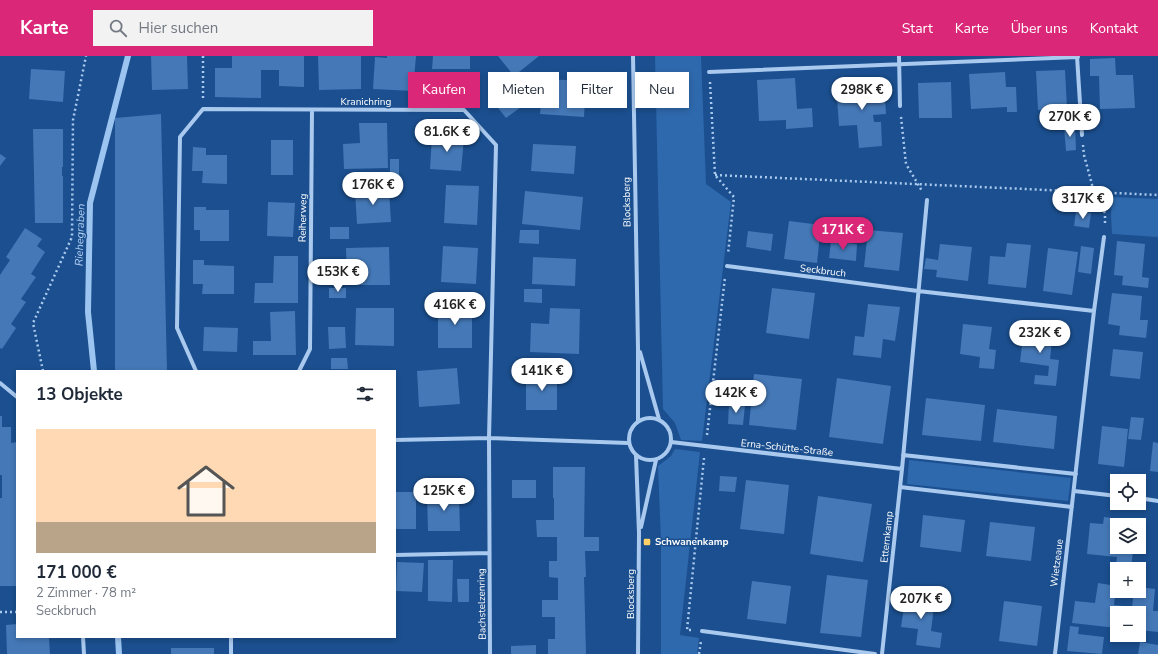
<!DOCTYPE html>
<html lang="de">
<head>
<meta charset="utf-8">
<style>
	body { margin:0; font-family:"Nunito Sans",sans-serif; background:#f2f2f3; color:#1f2937; height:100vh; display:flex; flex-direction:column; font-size:15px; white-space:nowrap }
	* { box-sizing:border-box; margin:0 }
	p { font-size:13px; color:#747a83 }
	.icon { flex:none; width:22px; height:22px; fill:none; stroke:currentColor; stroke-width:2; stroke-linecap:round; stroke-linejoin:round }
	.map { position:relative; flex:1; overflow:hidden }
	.drawer { position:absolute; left:16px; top:314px; width:380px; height:268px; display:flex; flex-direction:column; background:#fff; border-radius:0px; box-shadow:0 2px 6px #0003 }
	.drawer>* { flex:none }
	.banner { position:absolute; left:408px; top:16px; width:380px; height:36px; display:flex; gap:8px }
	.fabs { position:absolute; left:1110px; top:418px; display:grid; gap:8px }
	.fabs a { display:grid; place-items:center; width:36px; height:36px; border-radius:0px; background:#fff; box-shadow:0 2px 6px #0003; font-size:20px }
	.price { position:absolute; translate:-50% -34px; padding:0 9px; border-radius:14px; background:#fff; color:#222; font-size:13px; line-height:26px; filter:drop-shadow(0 1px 2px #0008) }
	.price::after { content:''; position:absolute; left:50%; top:24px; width:12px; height:9px; margin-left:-6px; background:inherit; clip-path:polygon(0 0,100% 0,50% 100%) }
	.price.current { background:#db2777; color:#fff }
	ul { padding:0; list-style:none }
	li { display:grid; align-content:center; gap:8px; height:212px; padding:0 20px }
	li span { display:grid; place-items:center; height:124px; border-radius:0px; color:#555 }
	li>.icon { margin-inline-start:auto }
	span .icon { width:72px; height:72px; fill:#fffc; stroke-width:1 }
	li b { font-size:17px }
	h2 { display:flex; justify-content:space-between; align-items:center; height:48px; padding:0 20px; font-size:17px }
	.pill { padding:0 14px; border-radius:0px; background:#fff; box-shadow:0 2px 6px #0003; font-size:14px; line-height:36px }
	.pill.current { background:#db2777; color:#fff }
	header { display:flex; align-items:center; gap:24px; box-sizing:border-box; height:56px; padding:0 20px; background:#db2777; color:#fff }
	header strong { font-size:19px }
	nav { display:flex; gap:22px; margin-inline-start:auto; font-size:14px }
	.search { width:280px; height:36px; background:#f2f2f3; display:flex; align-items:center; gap:10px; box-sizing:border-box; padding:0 14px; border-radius:0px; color:#747a83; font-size:15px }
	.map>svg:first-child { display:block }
</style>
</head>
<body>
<header>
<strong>Karte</strong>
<div class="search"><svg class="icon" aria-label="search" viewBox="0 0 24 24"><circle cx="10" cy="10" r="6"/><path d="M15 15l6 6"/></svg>Hier suchen</div>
<nav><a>Start</a><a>Karte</a><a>Über uns</a><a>Kontakt</a></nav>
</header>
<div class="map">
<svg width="1158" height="598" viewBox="0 0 1158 598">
	<rect width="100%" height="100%" fill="#1b4f8f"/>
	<path fill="#2e69ad" d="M655 0H701L706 128 731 146 702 385 681 384 675 367 663 353Z
		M1112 141 1158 143V181L1112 178 1111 158Z
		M675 393 700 396 680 579 699 582 697 598H661V486L658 410 671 400Z
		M909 404 1071 422 1068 445 907 428Z"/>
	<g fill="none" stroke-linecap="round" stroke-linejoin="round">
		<path stroke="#9cc4f0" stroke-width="6" d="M94 315 88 256 90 147 128 0
			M118 581 119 598"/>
	</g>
	<path fill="#4478b7" d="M151 0H187L188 33 152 34Z
		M232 0H304V31L279 30V14H261V42L215 41V12H232Z
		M318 0H361V33L319 34Z
		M387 0H416L413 35 373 33 375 1 387 2Z
		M433 0H470V13H432Z
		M498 0H539L514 20Z
		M1115 2 1116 19H1133L1135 52 1100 53 1099 20H1090V3Z
		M31 13 65 15 63 46 29 43Z
		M1065 14 1067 52 1038 54 1036 15Z
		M1005 16 1006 31H1016L1017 56H1007V51L971 53 969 18Z
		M795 22 797 53 812 52 813 71 786 73V64L759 65 757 24Z
		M543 23 586 25 584 61 540 58Z
		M857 25V30L884 28 886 58 873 59 874 66H881L882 90 859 92 857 69 839 70 836 27Z
		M951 26 952 62H919L918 27Z
		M510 36 521 51 506 62 495 48Z
		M1065 54V70L1049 71 1048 55Z
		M161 58 167 315H115V62Z
		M359 67H387L388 112 344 113 343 88 360 87Z
		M1075 70 1076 94 1066 95 1064 71Z
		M33 73H63V111H62V120H63V167H35Z
		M432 80 464 82 461 115 430 113Z
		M271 84H293V119H271Z
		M533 88 576 90 574 118 531 115Z
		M193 91 206 92V99H227V128L202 127 203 115H192Z
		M0 98 6 102 0 110Z
		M390 103H399V122L390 121Z
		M446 129 479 130 477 169 444 167Z
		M389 133 391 166 357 168 355 135Z
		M525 135 583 141 580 174 522 168Z
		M268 146 295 147 293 181 267 180Z
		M194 151H206V154H229V185H200V174H194Z
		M1076 156 1091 157 1089 172 1074 170Z
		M789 165 821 169 817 207 784 203Z
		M330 171H349V183H330Z
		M25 172 42 183 37 190 45 196 31 218 36 221 21 243 26 246 11 268 16 272 2 293 0 292V219L10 204 6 201Z
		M520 174H539V188L519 187Z
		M868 174 903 177 899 215 864 211Z
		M748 175 773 178 771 195 746 191Z
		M831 185 857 188 856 205 829 202Z
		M1117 185 1145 188 1142 221 1149 222 1148 232 1122 229 1123 220 1114 219Z
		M1007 187 1031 189 1026 232 988 228 990 200 1005 201Z
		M940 188 972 191 968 225 936 221 937 214 924 213 926 202 938 204Z
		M443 190 478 192 476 228 441 226Z
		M1081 190 1094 192 1091 218 1078 216Z
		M389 191 390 229H347L346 192Z
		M1048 192 1078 196 1072 239 1043 235Z
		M274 200H298V247H254L255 227H273Z
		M533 201 576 203 575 230 532 228Z
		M193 204H204V209L234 210V238H202L203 228H193Z
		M329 232H346V242H329Z
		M772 232 815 237 809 283 766 277Z
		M524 233H542V247L524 246Z
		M1112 237 1142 240 1140 264H1148L1146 282 1119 279 1120 270 1108 268Z
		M868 248 900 251 895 285 883 283 881 302 853 299 855 280 864 281Z
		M438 249H472V292H438Z
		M356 252H394V290L355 289Z
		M550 252 580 253 579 298 530 296 531 267 549 268Z
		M295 255 296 299H253V285H271L270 256Z
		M963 268 992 271 989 293 996 294 994 313 979 312 980 301 960 298Z
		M204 271 238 272 237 296 203 295Z
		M328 271H345L346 292 329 293Z
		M1024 272 1053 275 1050 303 1059 304 1056 330 1034 328 1035 319 1048 320 1049 310 1020 306Z
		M1113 293 1143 296 1140 323 1110 320Z
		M331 302H347L348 313H331Z
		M457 312 460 348 419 351 417 315Z
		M526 318H557V354H526Z
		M754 318 802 323 796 374 749 369Z
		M837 322 891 330 883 388 829 381Z
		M926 342 985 349 981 385 922 379Z
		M729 347 745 349 743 369 728 368Z
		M997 353 1057 360 1054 393 993 386Z
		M0 360H2V371H11V387L17 386V530H0V442H2V419H0Z
		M1131 361 1144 362 1141 384 1128 383Z
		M1102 370 1128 373 1124 411 1098 408Z
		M1153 386 1158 387V416L1150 415Z
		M553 411H585L584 481H599V495H585L586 521H584L586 598H548V583H555V561H542V544H558V522L549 521V505H557V481H537L536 464H554V442H553Z
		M720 420 737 421 735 436 719 435Z
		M512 424H536V442H512Z
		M746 424 789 429 784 478 740 473Z
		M395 436H416V473H395Z
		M427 437H459L460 475H428Z
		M818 440 872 448 863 506 810 498Z
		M923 459 965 464 961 496 920 491Z
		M1104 461 1120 463 1119 469H1117V491H1123V494L1133 495 1131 513H1117V518L1115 517 1117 501 1087 498 1090 467 1103 468Z
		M990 466 1035 471 1031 505 986 500Z
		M428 504H453L452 546 428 545Z
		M397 506 424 507 422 536 396 535Z
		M827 519 868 524 861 581 820 577Z
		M457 523H469V546H458Z
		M752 525 791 530 786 568 747 563Z
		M1098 527 1116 530 1114 549 1132 551 1134 535H1139V531L1155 533 1153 555H1158V576L1139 574V557H1117V572L1072 567 1075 545 1095 547Z
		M906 538 935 542 931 575 942 577 940 592 916 589 918 573 901 571Z
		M1004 545 1042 550 1037 590 999 585Z
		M17 568V581H49L50 598H7L6 569Z
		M1070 570 1079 571 1078 578 1104 581 1102 598 1067 595Z
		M1140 586 1158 589V598H1138Z
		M536 589V598H511V590Z
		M171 592H214V598H171Z"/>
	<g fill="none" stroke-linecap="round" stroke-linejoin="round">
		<path stroke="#a9c9ee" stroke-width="2.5" stroke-dasharray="2 3" stroke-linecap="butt" d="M203 0V42
			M710 26 715 119 734 141 728 198
			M901 61 906 108 922 135
			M1083 89 1084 99 1094 136 1105 157V170
			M715 119 1158 139
			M43 315 33 267 72 181 73 64 86 0
			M707 379 725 221
			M0 556H17
			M691 574H687L704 402
			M699 598 701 585"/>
		<path stroke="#a9c9ee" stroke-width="4" d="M633 0 638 292V365
			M899 0 900 50
			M1077 0 1082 79
			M709 16 1078 1
			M727 210 918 235 1094 255
			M640 296 659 363
			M196 315 177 272 180 81 203 53 464 54 496 89 489 382 490 598
			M299 315 310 293 312 54
			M0 327 17 341
			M629 383a21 21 0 1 1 42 0a21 21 0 1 1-42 0Z
			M395 384 489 382 628 387
			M671 386 902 413
			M903 399 1076 418
			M636 400 639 477 638 598
			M900 431 1072 451
			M1074 435 1117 440
			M1139 442 1158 445
			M641 471 656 404
			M395 499 489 497
			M702 575 875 598
			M83 581 84 598
			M231 598V581
			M882 598 902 413 927 144
			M1055 598 1094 255 1104 181"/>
	</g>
	<rect fill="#ffd166" stroke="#1b4f8f" stroke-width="1.5" x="643" y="482" width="8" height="8" rx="2"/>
	<g text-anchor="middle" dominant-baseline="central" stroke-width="3" stroke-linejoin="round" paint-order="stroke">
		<g font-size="10" fill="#fff" stroke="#1b4f8f">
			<text x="366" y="46">Kranichring</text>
			<text transform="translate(627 146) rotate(-91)">Blocksberg</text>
			<text transform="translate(303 162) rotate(-89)">Reiherweg</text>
			<text transform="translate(823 215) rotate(7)">Seckbruch</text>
			<text transform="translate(787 392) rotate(6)">Erna-Schütte-Straße</text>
			<text transform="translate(887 481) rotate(-84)">Etternkamp</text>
			<text transform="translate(1057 507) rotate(-83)">Wietzeaue</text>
			<text transform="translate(631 538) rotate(-90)">Blocksberg</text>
			<text transform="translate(482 548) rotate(-91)">Bachstelzenring</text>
		</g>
		<g font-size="10" font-weight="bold" fill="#fff" stroke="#1b4f8f" text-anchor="start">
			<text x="655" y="486">Schwanenkamp</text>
		</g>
		<g font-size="11" font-style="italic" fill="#b5d3f5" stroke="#1b4f8f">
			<text transform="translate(80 179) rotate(-88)">Riehegraben</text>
		</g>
	</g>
</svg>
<div class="fabs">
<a><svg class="icon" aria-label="locate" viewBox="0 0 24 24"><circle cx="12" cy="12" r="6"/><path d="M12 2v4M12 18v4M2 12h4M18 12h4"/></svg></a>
<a><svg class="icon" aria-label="layers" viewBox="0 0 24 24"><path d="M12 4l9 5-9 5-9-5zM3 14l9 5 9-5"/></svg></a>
<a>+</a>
<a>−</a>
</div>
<b class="price" style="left:862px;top:55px">298K €</b>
<b class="price" style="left:1070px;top:82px">270K €</b>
<b class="price" style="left:447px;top:97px">81.6K €</b>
<b class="price" style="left:373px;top:150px">176K €</b>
<b class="price" style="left:1083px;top:164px">317K €</b>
<b class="price current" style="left:843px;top:195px">171K €</b>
<b class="price" style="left:338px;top:237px">153K €</b>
<b class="price" style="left:455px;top:270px">416K €</b>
<b class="price" style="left:1040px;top:298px">232K €</b>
<b class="price" style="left:542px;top:336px">141K €</b>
<b class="price" style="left:736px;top:358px">142K €</b>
<b class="price" style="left:444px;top:456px">125K €</b>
<b class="price" style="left:921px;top:564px">207K €</b>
<div class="banner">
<a class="pill current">Kaufen</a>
<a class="pill">Mieten</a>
<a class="pill">Filter</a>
<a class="pill">Neu</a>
</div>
<section class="drawer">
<h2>13 Objekte<svg class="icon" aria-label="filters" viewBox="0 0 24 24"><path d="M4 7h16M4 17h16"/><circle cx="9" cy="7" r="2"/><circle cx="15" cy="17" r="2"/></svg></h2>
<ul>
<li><span style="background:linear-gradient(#ffd9b3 75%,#b9a48a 0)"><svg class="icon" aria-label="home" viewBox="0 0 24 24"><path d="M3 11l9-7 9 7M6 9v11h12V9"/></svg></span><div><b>171 000 €</b><p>2 Zimmer · 78 m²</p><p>Seckbruch</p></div></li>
</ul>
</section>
</div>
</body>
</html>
